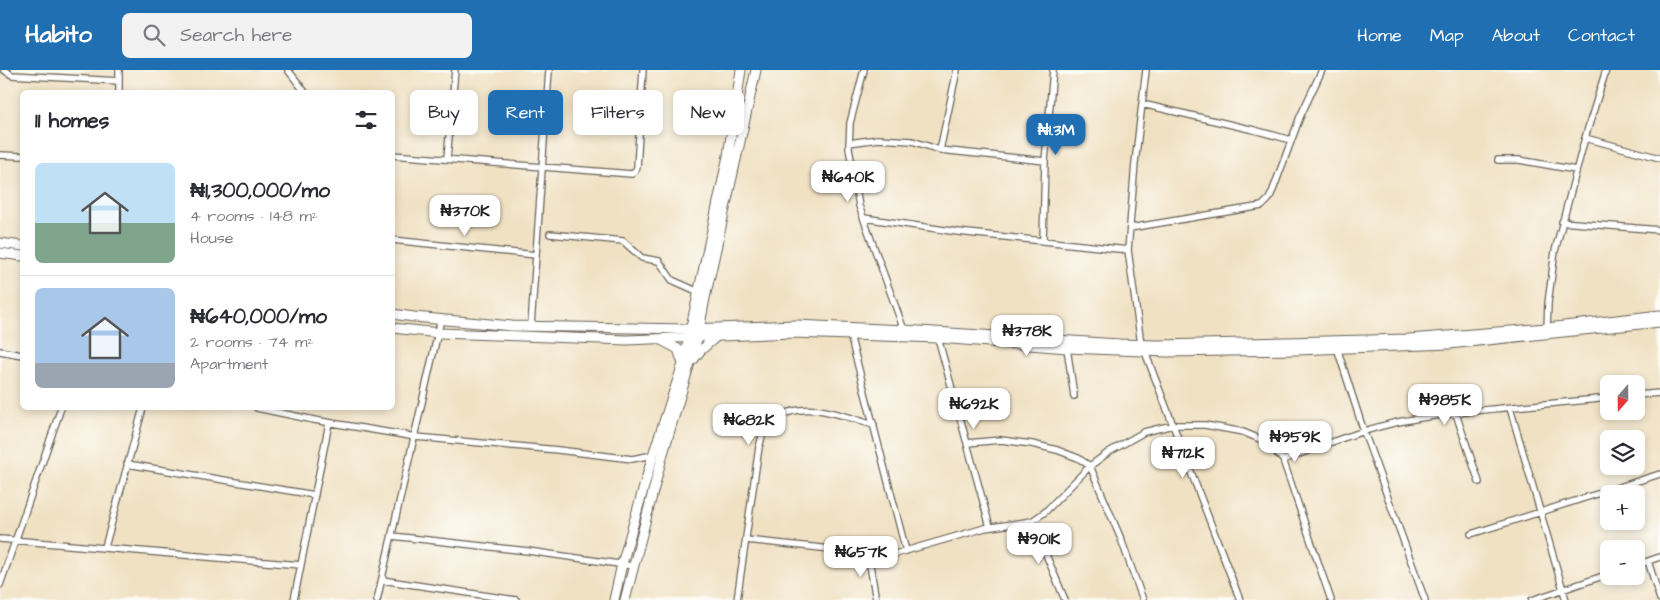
<!DOCTYPE html>
<html lang="en">
<head>
<meta charset="utf-8">
<style>
	body { margin:0; font-family:"Architects Daughter",sans-serif; background:#f2f2f3; color:#2b2b33; height:100vh; display:flex; flex-direction:column; font-size:19px; white-space:nowrap }
	* { box-sizing:border-box; margin:0 }
	p { font-size:16px; color:#7c7c81 }
	.icon { flex:none; width:28px; height:28px; fill:none; stroke:currentColor; stroke-width:2; stroke-linecap:round; stroke-linejoin:round }
	.map { position:relative; flex:1; overflow:hidden }
	.drawer { position:absolute; left:20px; top:20px; width:375px; height:320px; display:flex; flex-direction:column; background:#fff; border-radius:8px; box-shadow:0 2px 8px #0003 }
	.drawer>* { flex:none }
	.hud { position:absolute; left:410px; top:20px; width:475px; height:45px; display:flex; gap:10px }
	.needle { width:32px; rotate:200deg }
	.controls { position:absolute; left:1600px; top:305px; display:grid; gap:10px }
	.controls a { display:grid; place-items:center; width:45px; height:45px; border-radius:8px; background:#fff; box-shadow:0 2px 8px #0003; font-size:25px }
	.price { position:absolute; translate:-50% -42px; padding:0 11px; border-radius:10px; background:#fff; color:#222; font-size:16px; line-height:32px; filter:drop-shadow(0 1px 2px #0008) }
	.price::after { content:''; position:absolute; left:50%; top:30px; width:15px; height:11px; margin-left:-8px; background:inherit; clip-path:polygon(0 0,100% 0,50% 100%) }
	.price.current { background:#1f6fb2; color:#fff }
	ul { padding:0; list-style:none }
	li { display:flex; align-items:center; gap:15px; height:125px; padding:0 15px }
	li+li { border-top:1px solid #e1e1e2 }
	li span { display:grid; place-items:center; flex:none; width:140px; height:100px; border-radius:8px; color:#555 }
	li>.icon { margin-inline-start:auto }
	span .icon { width:60px; height:60px; fill:#fffc; stroke-width:1 }
	li b { font-size:21px }
	h2 { display:flex; justify-content:space-between; align-items:center; height:60px; padding:0 15px; font-size:21px }
	.pill { padding:0 18px; border-radius:8px; background:#fff; box-shadow:0 2px 8px #0003; font-size:18px; line-height:45px }
	.pill.current { background:#1f6fb2; color:#fff }
	header { display:flex; align-items:center; gap:30px; box-sizing:border-box; height:70px; padding:0 25px; background:#1f6fb2; color:#fff }
	header strong { font-size:24px }
	nav { display:flex; gap:28px; margin-inline-start:auto; font-size:18px }
	.search { width:350px; height:45px; background:#f2f2f3; display:flex; align-items:center; gap:12px; box-sizing:border-box; padding:0 18px; border-radius:8px; color:#7c7c81; font-size:19px }
	.map>svg:first-child { display:block }
</style>
</head>
<body>
<header>
<strong>Habito</strong>
<div class="search"><svg class="icon" aria-label="search" viewBox="0 0 24 24"><circle cx="10" cy="10" r="6"/><path d="M15 15l6 6"/></svg>Search here</div>
<nav><a>Home</a><a>Map</a><a>About</a><a>Contact</a></nav>
</header>
<div class="map">
<svg width="1660" height="530" viewBox="0 0 1660 530">
	<rect width="100%" height="100%" fill="#fdfcf7"/>
	<filter id="ink" filterUnits="userSpaceOnUse"><feTurbulence type="fractalNoise" baseFrequency=".02" numOctaves="2"/><feDisplacementMap in="SourceGraphic" scale="10" xChannelSelector="R" yChannelSelector="G"/><feConvolveMatrix kernelMatrix="1 2 1 2 8 2 1 2 1" color-interpolation-filters="sRGB"/></filter>
	<filter id="wash" filterUnits="userSpaceOnUse"><feTurbulence type="fractalNoise" baseFrequency=".0096" numOctaves="4" result="noise"/><feDisplacementMap in="SourceGraphic" scale="20" xChannelSelector="R" yChannelSelector="G"/><feGaussianBlur stdDeviation="1.12" result="paint"/><feColorMatrix in="noise" values="0 0 0 0 0 0 0 0 0 0 0 0 0 0 0 0 0 1.4 0 .05"/><feComposite in="paint" operator="in"/></filter>
	<g filter="url(#wash)">
		<rect width="100%" height="100%" fill="#f0e1c3"/>
	</g>
	<g filter="url(#ink)">
		<g fill="none" stroke-linecap="round" stroke-linejoin="round">
			<g stroke="#666156" stroke-width="8">
				<path id="street" d="M4 0 12 5 119 11
					M288 0 305 22
					M864 0 850 53 849 78 859 136 904 260
					M119 22V0
					M1142 34 1254 60 1291 70
					M1585 68 1660 88
					M849 73 878 69 912 71 940 80 1045 91
					M940 80 957 0
					M0 85 22 86
					M392 85 632 104 636 100 637 97 643 0
					M447 89 455 0
					M1498 90H1519L1576 100
					M864 148 958 162 1128 180
					M1562 152 1660 160
					M1130 158 1262 136 1269 129 1273 120 1300 47 1322 0
					M550 164 623 171 642 188 659 191 672 210 699 222
					M392 170 536 185
					M1043 170 1045 91 1053 0
					M531 256 549 0
					M1547 260 1548 233 1555 181 1585 68 1606 0
					M850 265 906 481
					M938 268 990 457
					M1141 274 1128 180 1135 93 1146 0
					M1067 278 1074 326
					M1337 278 1364 362 1425 530
					M0 281 22 285
					M1145 282 1240 530
					M1636 325 1660 323
					M257 338 314 350 416 367 558 380 632 389 653 385
					M1510 338 1566 530
					M1456 344 1479 412
					M967 373 1001 370 1032 374 1057 380 1078 388 1090 396 1121 469 1143 530
					M1283 390C1322 376 1363 359 1403 351 1471 339 1541 335 1609 328
					M127 394 315 425
					M1032 451 1065 530
					M1471 464 1660 404
					M392 466 528 481 633 496
					M0 469 301 495
					M746 470 868 483 895 484 985 458 1032 451 1045 442 1090 396 1109 382 1144 362 1173 355H1205L1243 362 1267 372 1283 390 1331 530
					M105 477 143 338
					M868 483 876 530
					M1648 491 1660 529
					M1636 495 1660 487
					M382 510 516 530
					M0 515 61 338
					M294 530 329 353
					M377 530 441 249
					M737 530 759 377C761 372 761 367 764 362 767 355 774 350 780 346 809 330 845 347 874 355
					M1532 530 1609 504"/>
			</g>
			<g stroke="#666156" stroke-width="11">
				<path id="secondary" d="M0 173 22 176
					M0 183 22 186
					M392 244 414 247 512 256 690 259 796 255 904 260 1119 274 1159 275 1409 269 1547 258 1660 245
					M392 258 439 263 627 270 793 263 938 268 1067 278 1167 282 1297 280 1449 274 1660 252"/>
			</g>
			<g stroke="#666156" stroke-width="11">
				<path id="primary" d="M659 269 678 279 682 291
					M693 290 700 281 717 266
					M614 530 622 494 653 385 683 294 728 86 741 0
					M625 530 662 387 698 266 705 228 756 0"/>
			</g>
			<use href="#street" stroke="#fff" stroke-width="5.5"/>
			<use href="#secondary" stroke="#fff" stroke-width="9"/>
			<use href="#primary" stroke="#fff" stroke-width="9"/>
		</g>
	</g>
</svg>
<div class="controls">
<a><svg class="needle" viewBox="-14 -14 28 28"><path d="M0-13l5 13h-10z" fill="#e53935"/><path d="M0 13l5-13h-10z" fill="#7c7c81"/></svg></a>
<a><svg class="icon" aria-label="layers" viewBox="0 0 24 24"><path d="M12 4l9 5-9 5-9-5zM3 14l9 5 9-5"/></svg></a>
<a>+</a>
<a>−</a>
</div>
<b class="price current" style="left:1056px;top:86px">₦1.3M</b>
<b class="price" style="left:848px;top:133px">₦640K</b>
<b class="price" style="left:465px;top:167px">₦370K</b>
<b class="price" style="left:1027px;top:287px">₦378K</b>
<b class="price" style="left:1445px;top:356px">₦985K</b>
<b class="price" style="left:974px;top:360px">₦692K</b>
<b class="price" style="left:749px;top:376px">₦682K</b>
<b class="price" style="left:1295px;top:393px">₦959K</b>
<b class="price" style="left:1183px;top:409px">₦712K</b>
<b class="price" style="left:1039px;top:495px">₦901K</b>
<b class="price" style="left:861px;top:508px">₦657K</b>
<div class="hud">
<a class="pill">Buy</a>
<a class="pill current">Rent</a>
<a class="pill">Filters</a>
<a class="pill">New</a>
</div>
<section class="drawer">
<h2>11 homes<svg class="icon" aria-label="filters" viewBox="0 0 24 24"><path d="M4 7h16M4 17h16"/><circle cx="9" cy="7" r="2"/><circle cx="15" cy="17" r="2"/></svg></h2>
<ul>
<li><span style="background:linear-gradient(#bfe0f5 60%,#7fa58c 0)"><svg class="icon" aria-label="home" viewBox="0 0 24 24"><path d="M3 11l9-7 9 7M6 9v11h12V9"/></svg></span><div><b>₦1,300,000/mo</b><p>4 rooms · 148 m²</p><p>House</p></div></li>
<li><span style="background:linear-gradient(#a9c7e8 75%,#9aa5b1 0)"><svg class="icon" aria-label="home" viewBox="0 0 24 24"><path d="M3 11l9-7 9 7M6 9v11h12V9"/></svg></span><div><b>₦640,000/mo</b><p>2 rooms · 74 m²</p><p>Apartment</p></div></li>
</ul>
</section>
</div>
</body>
</html>
